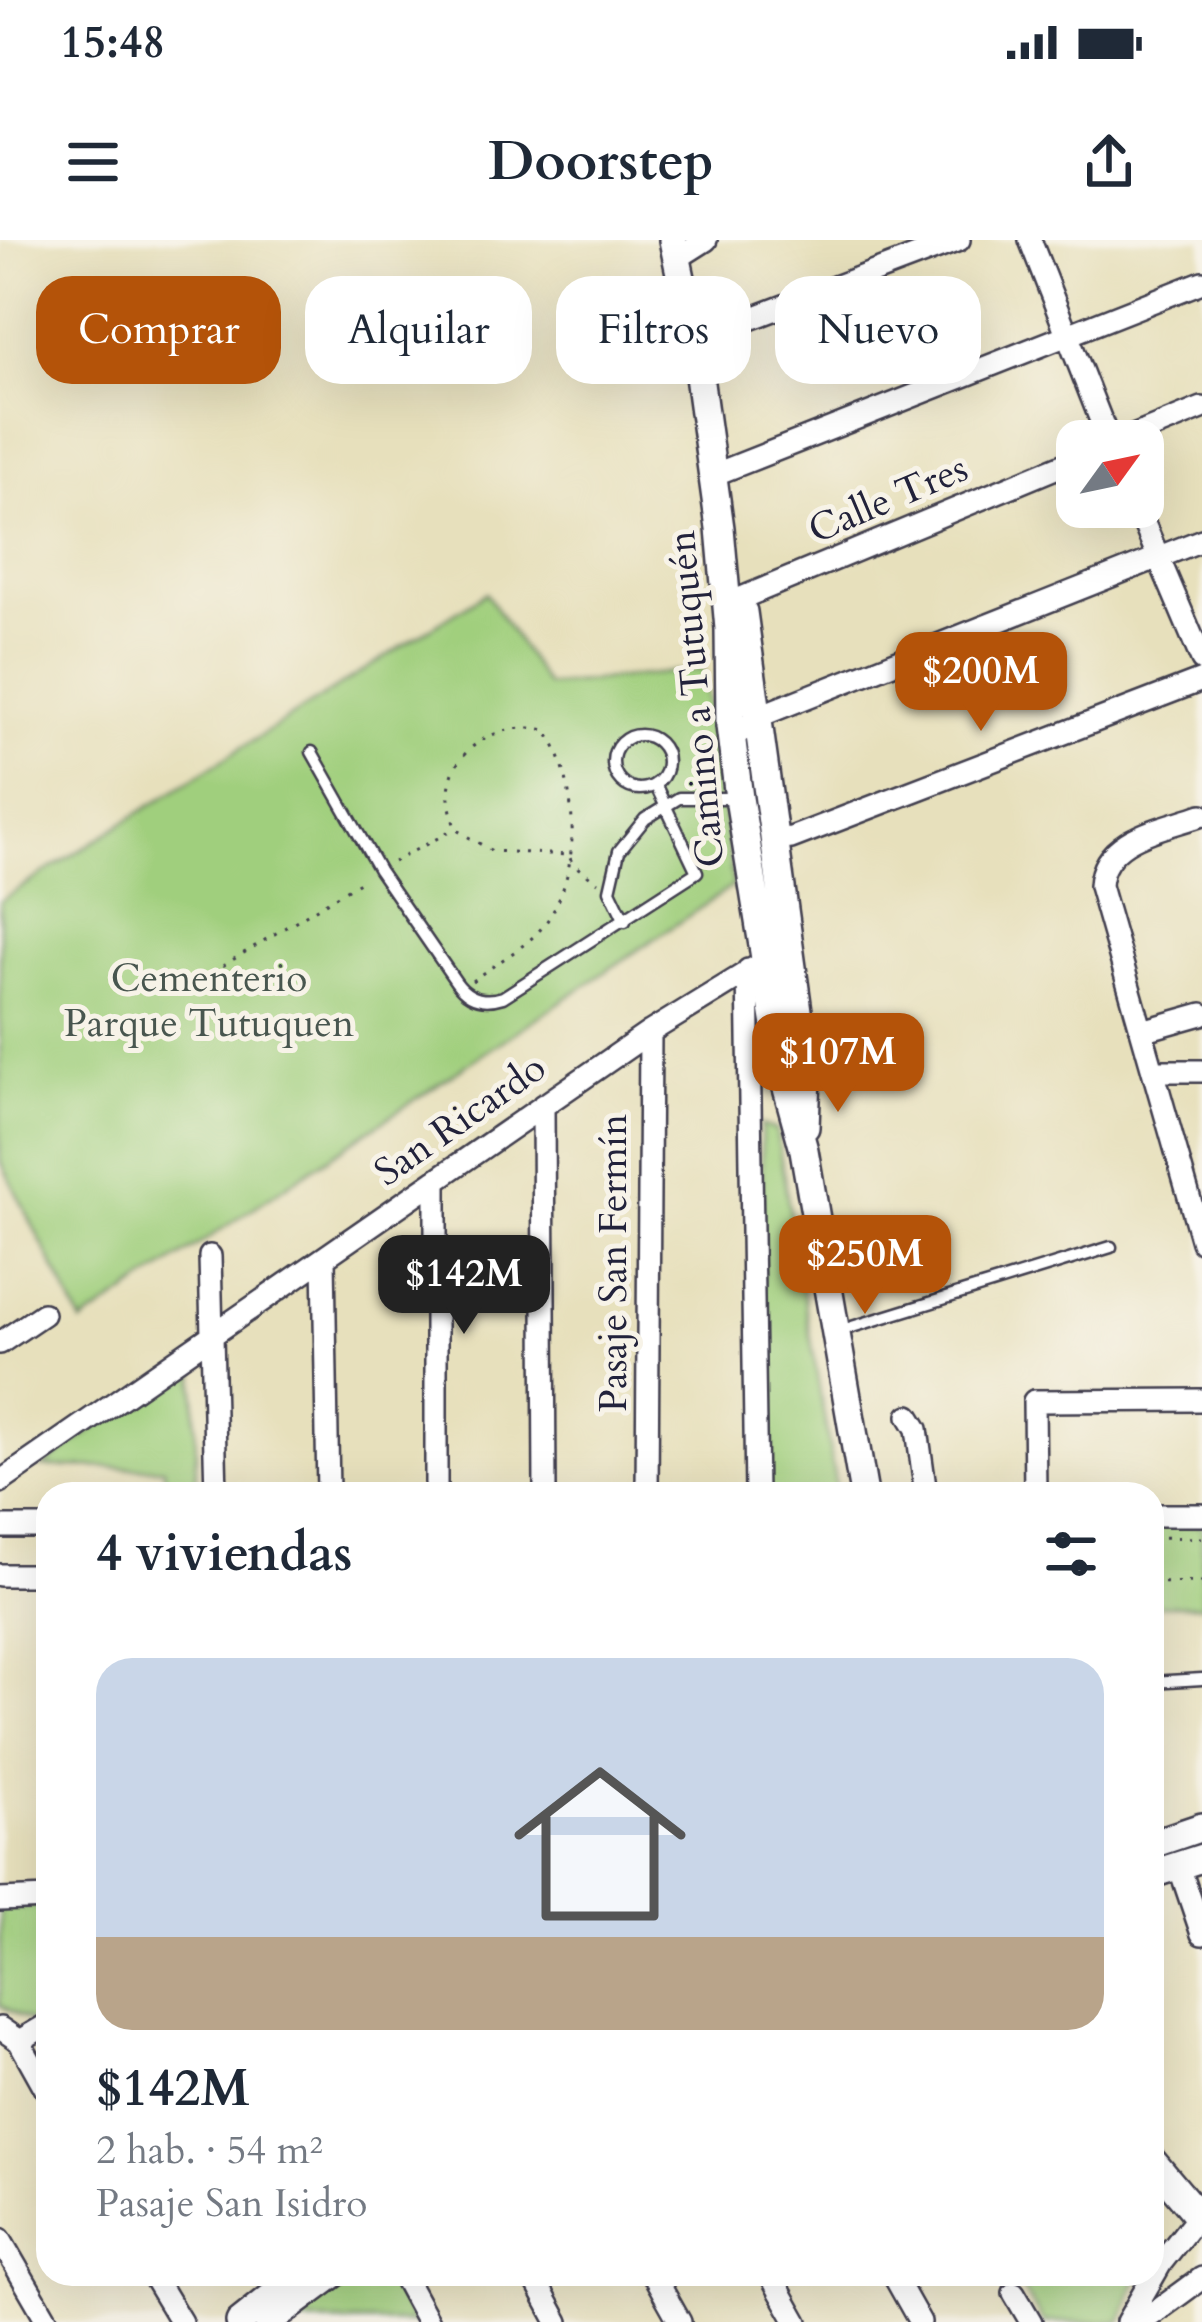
<!DOCTYPE html>
<html lang="es">
<head>
<meta charset="utf-8">
<style>
	body { margin:0; font-family:Cardo,serif; background:#f2f2f3; color:#1f2937; height:100vh; display:flex; flex-direction:column; font-size:45px; white-space:nowrap }
	* { box-sizing:border-box; margin:0 }
	p { font-size:39px; color:#747a83 }
	.icon { flex:none; width:66px; height:66px; fill:none; stroke:currentColor; stroke-width:2; stroke-linecap:round; stroke-linejoin:round }
	.map { position:relative; flex:1; overflow:hidden }
	.side { position:absolute; left:36px; top:1242px; width:1128px; height:804px; display:flex; flex-direction:column; background:#fff; border-radius:36px; box-shadow:0 12px 48px #0002 }
	.side>* { flex:none }
	.hud { position:absolute; left:36px; top:36px; width:1131px; height:108px; display:flex; gap:24px }
	.needle { width:78px; rotate:57deg }
	.fabs { position:absolute; left:1056px; top:180px; display:grid; gap:24px }
	.fabs a { display:grid; place-items:center; width:108px; height:108px; border-radius:24px; background:#fff; box-shadow:0 12px 48px #0002; font-size:60px }
	.price { position:absolute; translate:-50% -102px; padding:0 27px; border-radius:24px; background:#b45309; color:#fff; font-size:39px; line-height:78px; filter:drop-shadow(0 3px 6px #0008) }
	.price::after { content:''; position:absolute; left:50%; top:72px; width:36px; height:27px; margin-left:-18px; background:inherit; clip-path:polygon(0 0,100% 0,50% 100%) }
	.price.current { background:#222; color:#fff }
	ul { padding:0; list-style:none }
	li { display:grid; align-content:center; gap:24px; height:636px; padding:0 60px }
	li span { display:grid; place-items:center; height:372px; border-radius:36px; color:#555 }
	li>.icon { margin-inline-start:auto }
	span .icon { width:216px; height:216px; fill:#fffc; stroke-width:1 }
	li b { font-size:51px }
	h2 { display:flex; justify-content:space-between; align-items:center; height:144px; padding:0 60px; font-size:51px }
	.tag { padding:0 42px; border-radius:36px; background:#fff; box-shadow:0 12px 48px #0002; font-size:42px; line-height:108px }
	.tag.current { background:#b45309; color:#fff }
	.status { display:flex; justify-content:space-between; align-items:center; height:84px; padding:0 60px; background:#fff; direction:ltr }
	.status svg { height:33px; fill:currentColor }
	header { display:flex; justify-content:space-between; align-items:center; height:156px; padding:0 60px; background:#fff; font-size:54px; font-weight:700 }
	.map>svg:first-child { display:block }
</style>
</head>
<body>
<div class="status"><b>15:48</b><svg viewBox="0 0 49 12"><path d="M0 12V9h3v3zM5 12V6h3v6zM10 12V3h3v9zM15 12V0h3v12zM26 1h20v11H26zM47 4h2v5h-2z"/></svg></div>
<header><svg class="icon" aria-label="menu" viewBox="0 0 24 24"><path d="M4 6h16M4 12h16M4 18h16"/></svg>Doorstep<svg class="icon" aria-label="share" viewBox="0 0 24 24"><path d="M12 15V3M7 8l5-5 5 5M5 13v7h14v-7"/></svg></header>
<div class="map">
<svg width="1202" height="2082" viewBox="0 0 1202 2082">
	<rect width="100%" height="100%" fill="#f7f3e8"/>
	<filter id="ink" filterUnits="userSpaceOnUse"><feTurbulence type="fractalNoise" baseFrequency=".00833" numOctaves="2"/><feDisplacementMap in="SourceGraphic" scale="24" xChannelSelector="R" yChannelSelector="G"/><feConvolveMatrix kernelMatrix="1 2 1 2 8 2 1 2 1" color-interpolation-filters="sRGB"/></filter>
	<filter id="wash" filterUnits="userSpaceOnUse"><feTurbulence type="fractalNoise" baseFrequency=".004" numOctaves="4" result="noise"/><feDisplacementMap in="SourceGraphic" scale="48" xChannelSelector="R" yChannelSelector="G"/><feGaussianBlur stdDeviation="2.7" result="paint"/><feColorMatrix in="noise" values="0 0 0 0 0 0 0 0 0 0 0 0 0 0 0 0 0 1.4 0 .05"/><feComposite in="paint" operator="in"/></filter>
	<g filter="url(#wash)">
		<rect width="100%" height="100%" fill="#e7e0bc"/>
		<path fill="#a0cf7d" stroke="#61785c" stroke-width="3" d="M486 353 547 446 703 429 733 646 82 1083 0 920V661Z
			M761 885 776 890 837 1254H765Z
			M195 1115 196 1254H165L164 1228 42 1227Z
			M1152 1285H1202V1365H1152Z
			M48 1666V1771L29 1781 0 1765V1668Z
			M356 2034H387L414 2082H283L300 2067Z
			M1016 2034H1139L1121 2082H1044L1014 2036Z"/>
	</g>
	<g filter="url(#ink)">
		<g fill="none" stroke-linecap="round" stroke-linejoin="round">
			<g stroke="#403e4e" stroke-width="15">
				<path id="service" d="M613 522a27 27 0 1 1 54 0a27 27 0 1 1-54 0Z
					M312 512 379 630 456 742C468 759 484 763 503 757L697 632 655 544
					M625 681 610 650 619 611 645 579 679 558H735
					M839 1091 1111 1007
					M1152 1442 1202 1439"/>
			</g>
			<g stroke="#403e4e" stroke-width="26">
				<path id="minor" d="M1030 0 1109 201
					M676 19 706 0
					M694 100 959 0
					M1121 201 1202 168
					M713 235 1202 42
					M1137 267 1202 420
					M727 364 1077 219
					M731 500 757 477 1202 300
					M1202 575C1163 589 1102 597 1100 646L1202 1002
					M774 600 791 598 1202 440
					M748 730 756 1254
					M1142 791 1202 774
					M1156 831H1202
					M543 865 545 1254
					M436 940V1254
					M210 1016 216 1254
					M324 1018 328 1254
					M0 1103 43 1074
					M909 1176 917 1189 926 1254
					M0 1242 650 792 777 714
					M647 1254 650 792
					M1035 1254 1034 1161 1202 1160
					M1152 1275H1202
					M0 1287H48
					M0 1335H48
					M1179 1626 1202 1694
					M0 1660 48 1658
					M0 1788 19 1801 48 1853
					M19 1801 48 1784
					M0 1999 48 2082
					M152 2034 181 2082
					M402 2034 428 2082
					M532 2034 558 2082
					M653 2034 680 2082
					M770 2034 797 2082
					M893 2034 920 2082
					M1014 2053 1031 2082
					M1127 2082 1161 2023 1198 1976
					M1142 2082 1202 2038"/>
			</g>
			<g stroke="#403e4e" stroke-width="32">
				<path id="tertiary" d="M673 0 694 100 720 288 729 389 730 486 739 558 785 841 804 910 864 1254
					M743 372 807 836 805 887
					M1152 1604 1202 1587
					M1152 1634 1202 1618
					M1152 1921 1202 1980
					M240 2082 284 2047
					M269 2082 334 2034"/>
			</g>
			<path stroke="#403e4e" stroke-width="3" stroke-dasharray="3 9" stroke-linecap="butt" d="M393 622 453 590
				M472 741C493 725 521 710 539 691 584 641 580 544 546 490 502 480 446 507 449 560 450 569 453 580 455 589L492 611 568 615 574 625 598 642
				M182 751 364 639
				M1152 1297 1202 1298
				M1152 1343 1202 1342"/>
			<use href="#service" stroke="#fff" stroke-width="10"/>
			<use href="#minor" stroke="#fff" stroke-width="21"/>
			<use href="#tertiary" stroke="#fff" stroke-width="27"/>
		</g>
	</g>
	<g text-anchor="middle" dominant-baseline="central" stroke-width="10" stroke-linejoin="round" paint-order="stroke">
		<g font-size="39" fill="#22223b" stroke="#f7f3e8">
			<text transform="translate(888 259) rotate(-23)">Calle Tres</text>
			<text transform="translate(696 459) rotate(-95)">Camino a Tutuquén</text>
			<text transform="translate(460 880) rotate(-35)">San Ricardo</text>
			<text transform="translate(613 1023) rotate(-90)">Pasaje San Fermín</text>
		</g>
		<g font-size="39" fill="#48564f" stroke="#f7f3e8">
			<text x="209" y="738">Cementerio<tspan x="209" dy="45">Parque Tutuquen</tspan></text>
		</g>
	</g>
</svg>
<div class="fabs">
<a><svg class="needle" viewBox="-14 -14 28 28"><path d="M0-13l5 13h-10z" fill="#e53935"/><path d="M0 13l5-13h-10z" fill="#747a83"/></svg></a>
</div>
<b class="price" style="left:981px;top:494px">$200M</b>
<b class="price" style="left:838px;top:875px">$107M</b>
<b class="price" style="left:865px;top:1077px">$250M</b>
<b class="price current" style="left:464px;top:1097px">$142M</b>
<div class="hud">
<a class="tag current">Comprar</a>
<a class="tag">Alquilar</a>
<a class="tag">Filtros</a>
<a class="tag">Nuevo</a>
</div>
<section class="side">
<h2>4 viviendas<svg class="icon" aria-label="filters" viewBox="0 0 24 24"><path d="M4 7h16M4 17h16"/><circle cx="9" cy="7" r="2"/><circle cx="15" cy="17" r="2"/></svg></h2>
<ul>
<li><span style="background:linear-gradient(#c9d6e8 75%,#b9a48a 0)"><svg class="icon" aria-label="home" viewBox="0 0 24 24"><path d="M3 11l9-7 9 7M6 9v11h12V9"/></svg></span><div><b>$142M</b><p>2 hab. · 54 m²</p><p>Pasaje San Isidro</p></div></li>
</ul>
</section>
</div>
</body>
</html>
